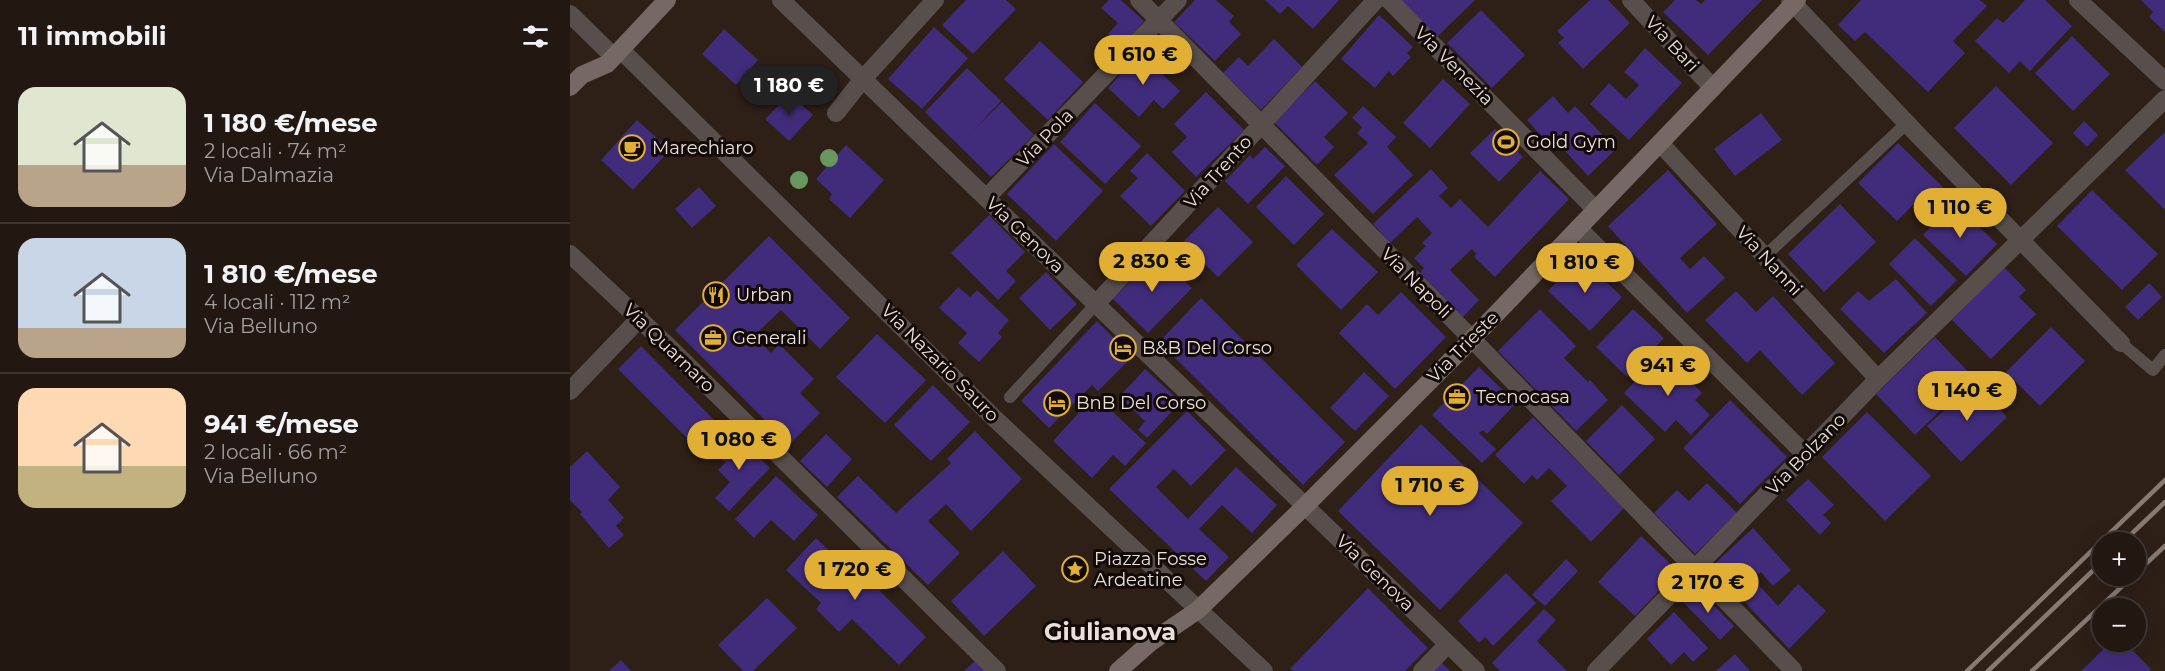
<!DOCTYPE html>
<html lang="it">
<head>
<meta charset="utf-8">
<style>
	body { margin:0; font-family:Montserrat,sans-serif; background:#2a201a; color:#f1f3f6; height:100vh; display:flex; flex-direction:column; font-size:22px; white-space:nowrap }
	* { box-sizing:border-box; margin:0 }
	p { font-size:20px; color:#a29f9f }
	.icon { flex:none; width:33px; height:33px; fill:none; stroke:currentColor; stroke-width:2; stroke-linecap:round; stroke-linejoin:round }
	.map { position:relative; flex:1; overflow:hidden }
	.sheet { display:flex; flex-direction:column; background:#221711; width:570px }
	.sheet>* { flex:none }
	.fabs { position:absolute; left:1522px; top:532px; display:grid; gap:12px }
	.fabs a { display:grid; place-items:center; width:54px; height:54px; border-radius:50%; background:#221711; box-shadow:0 6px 24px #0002,0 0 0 2px #3f3631; font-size:30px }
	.price { position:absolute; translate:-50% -51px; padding:0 14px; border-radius:21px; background:#e1af34; color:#111; font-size:20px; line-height:39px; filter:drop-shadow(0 2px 3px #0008) }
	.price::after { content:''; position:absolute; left:50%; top:36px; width:18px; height:14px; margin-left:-9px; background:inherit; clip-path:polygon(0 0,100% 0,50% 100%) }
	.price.active { background:#222; color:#fff }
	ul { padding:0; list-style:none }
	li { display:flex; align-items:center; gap:18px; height:150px; padding:0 18px }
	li+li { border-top:2px solid #3f3631 }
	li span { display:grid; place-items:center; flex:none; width:168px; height:120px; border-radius:18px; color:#555 }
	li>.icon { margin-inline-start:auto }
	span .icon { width:72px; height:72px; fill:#fffc; stroke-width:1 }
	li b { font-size:26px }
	h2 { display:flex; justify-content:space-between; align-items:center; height:72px; padding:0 18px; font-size:26px }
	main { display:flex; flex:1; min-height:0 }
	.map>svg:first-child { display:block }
</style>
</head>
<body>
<main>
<section class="sheet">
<h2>11 immobili<svg class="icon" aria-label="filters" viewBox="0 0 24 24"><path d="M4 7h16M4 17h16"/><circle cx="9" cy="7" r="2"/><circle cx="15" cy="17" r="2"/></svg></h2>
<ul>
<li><span style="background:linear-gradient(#dfe7d0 65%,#b9a48a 0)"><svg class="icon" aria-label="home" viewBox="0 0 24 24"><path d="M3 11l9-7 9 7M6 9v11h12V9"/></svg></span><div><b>1 180 €/mese</b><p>2 locali · 74 m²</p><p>Via Dalmazia</p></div></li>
<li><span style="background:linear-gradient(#c9d6e8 75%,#b9a48a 0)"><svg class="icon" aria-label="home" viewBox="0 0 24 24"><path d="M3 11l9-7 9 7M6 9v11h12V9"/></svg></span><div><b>1 810 €/mese</b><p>4 locali · 112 m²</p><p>Via Belluno</p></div></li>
<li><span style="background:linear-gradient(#ffd9b3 65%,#c2b280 0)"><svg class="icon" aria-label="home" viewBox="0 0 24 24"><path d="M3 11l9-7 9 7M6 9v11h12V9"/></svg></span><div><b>941 €/mese</b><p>2 locali · 66 m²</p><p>Via Belluno</p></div></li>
</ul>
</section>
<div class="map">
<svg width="1595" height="671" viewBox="0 0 1595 671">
	<rect width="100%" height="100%" fill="#2e1f17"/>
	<path fill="#412c7b" d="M396 0H436L446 9 403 54 372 25Z
		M539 0H551L574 21 552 46 538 34 548 23 531 8Z
		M625 0H646L664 16 659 22 671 34 645 61 604 22Z
		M695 0H769L743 29 718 6 710 14Z
		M831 0H905L867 37Z
		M1020 0H1038L1060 23 1013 69 988 43 994 38 987 31Z
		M1105 0H1126L1131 4 1135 0H1192L1138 55 1093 12Z
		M1291 0H1410L1417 6 1383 41 1395 53 1358 92 1295 32 1285 41 1268 25Z
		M1455 0H1475L1502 26 1460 71 1450 61 1439 73 1405 41 1427 18 1433 23Z
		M1571 0H1595V32L1579 17 1583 12Z
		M911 10 955 55 922 88 877 43Z
		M809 15 843 47 837 53 841 57 823 76 819 71 805 88 771 59Z
		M364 27 398 58 352 109 318 79Z
		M154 29 188 60 166 85 132 54Z
		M1502 36 1540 74 1503 111 1465 73Z
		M704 39 732 67 691 110 653 73 669 57 678 66Z
		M470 41 513 82 478 120 434 79Z
		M1075 48 1112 83 1059 140 1020 104 1039 83 1056 99 1069 85 1054 72Z
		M570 53 610 91 593 109 584 100 569 117 538 88Z
		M397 68 431 101 403 131 432 102 464 135 421 177 355 112Z
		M873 79 900 104 860 148 833 123Z
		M745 81 778 113 754 137 764 147 747 165 704 122Z
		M1426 86 1483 143 1441 185 1384 128Z
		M636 92 674 130 626 177 602 152 617 137 604 124Z
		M220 94 243 115 219 141 195 119Z
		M983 96 998 113 1005 106 1046 149 1018 176 986 141 980 146 957 120Z
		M525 103 571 146 535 184 490 142Z
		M793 106 826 137 817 147 843 175 803 214 764 175 798 143 787 133 792 127 782 118Z
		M1191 113 1212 140 1165 176 1144 149Z
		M67 120 100 150 63 190 31 160Z
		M1514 121 1528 135 1517 147 1503 133Z
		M925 129 953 157 929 182 900 153Z
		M1595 132V210L1555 170Z
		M1328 143 1376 190 1358 208 1349 199 1327 221 1288 183Z
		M484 144 533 191 486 241 437 194Z
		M276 145 314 180 280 218 259 199 262 194 246 179Z
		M695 147 715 166 678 204 655 181 680 155 683 159Z
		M577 153 615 191 581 226 550 196 568 178 560 171Z
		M861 169 878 188 869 196 881 208 890 199 918 227 970 171 999 199 925 277 904 257 906 254 902 249 880 270 909 300 893 317 850 273 854 268 844 258 856 246 852 243 862 233 847 217 820 243 803 224Z
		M1098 170 1147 224 1110 258 1120 269 1134 256 1155 278 1117 313 1038 226Z
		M716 176 754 214 724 245 686 207Z
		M129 187 146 206 122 228 105 209Z
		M1522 190 1588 254 1552 290 1487 226Z
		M1383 202 1427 244 1396 276 1353 235Z
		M1270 204 1306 242 1254 292 1218 254Z
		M648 207 683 242 648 277 613 242Z
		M419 215 455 252 436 271 446 281 428 300 381 253Z
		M762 229 808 272 771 310 726 265Z
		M199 236 280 318 250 349 211 310 184 336 201 353 209 344 244 379 230 393 250 413 216 448 196 428 199 424 105 330Z
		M1345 238 1387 280 1361 306 1319 264Z
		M586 254 622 288 578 333 543 299Z
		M1010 257 1052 297 1020 331 978 291Z
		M1434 267 1456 290 1449 297 1466 314 1421 359 1382 320Z
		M476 272 507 304 480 330 449 298Z
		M1326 279 1357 313 1314 353 1270 309 1288 291 1299 301Z
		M1579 283 1592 297 1568 320 1555 307Z
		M388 287 400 297 407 290 439 320 428 333 432 337 409 362 388 343 397 333 369 308Z
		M1166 291 1186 312 1203 296 1265 363 1232 395 1190 350 1177 363 1135 320Z
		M831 292 876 337 825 389 769 333 797 304 808 315Z
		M631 298 775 442 733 485 589 342Z
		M970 309 1006 346 994 358 1018 382 1020 380 1038 400 1006 431 928 351Z
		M1063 309 1094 338 1057 377 1026 347Z
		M527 321 562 357 528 391 522 385 479 428 451 401Z
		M1481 327 1515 361 1470 406 1436 372Z
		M307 334 356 380 315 423 266 377Z
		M1365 337 1404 378 1345 435 1306 394Z
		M71 346 148 424 126 447 48 369Z
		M1091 354 1132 393 1125 400 1140 415 1121 435 1106 420 1095 432 1054 393Z
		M909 367 946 403 917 434 913 430 909 433 926 449 912 463 862 415Z
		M575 369 611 402 577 438 568 430 575 421 549 397Z
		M794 372 819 396 785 431 760 408Z
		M1404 382 1437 417 1391 462 1357 426Z
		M363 385 400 422 361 461 324 425Z
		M525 395 576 443 555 466 543 455 522 478 483 441Z
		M1160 400 1217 457 1170 504 1113 448Z
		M1052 405 1085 439 1049 475 1016 441Z
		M617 411 656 450 621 486 604 469 586 487 618 519 666 467 707 505 682 533 652 505 629 529 659 557 636 581 539 489Z
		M1297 412 1361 476 1315 521 1252 457Z
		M963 417 1054 508 1021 542 981 501 997 486 979 468 967 480 962 475 954 484 925 455Z
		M851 424 953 523 870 610 768 511Z
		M405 431 452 479 401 531 376 504 358 521 390 553 358 585 267 497 288 476 326 513 381 463 377 459Z
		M163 433 200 468 159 511 145 498 160 482 148 470 156 462 145 452Z
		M256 434 282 459 257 487 230 461Z
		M17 451 50 487 38 500 54 518 46 526 54 535 39 548 10 514 12 512 0 500V467Z
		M206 476 248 515 224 541 201 520 184 538 165 519Z
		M1238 479 1264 505 1253 515 1261 523 1250 535 1216 500Z
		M1137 483 1167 513 1125 554 1084 513 1107 490 1119 501Z
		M1183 528 1221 570 1203 586 1191 572 1183 579 1208 606 1228 584 1256 611 1219 649 1167 594 1164 597 1139 569Z
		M1071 536 1108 571 1065 616 1028 582Z
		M246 538 282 573 292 563 315 586 310 591 356 637 329 665 282 619 269 632 246 609 251 603 216 570Z
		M433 551 466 586 414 636 381 601Z
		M996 559 1008 571 975 606 962 595Z
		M936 573 966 603 923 646 915 637 909 643 888 621Z
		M798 588 858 648 835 671H723L720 669Z
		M1127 588 1164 626 1150 640 1113 602Z
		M197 598 227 628 183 671H173L148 645Z
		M974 609 986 620 967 641 997 671H930L922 663Z
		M1104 612 1138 648 1123 662 1114 652 1101 665 1077 639Z
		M1541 642H1554L1581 669 1579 671H1511Z
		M1165 654 1180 671H1146Z
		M51 660 61 671H39Z
		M405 661 416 671H394Z
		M871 662 880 671H862Z"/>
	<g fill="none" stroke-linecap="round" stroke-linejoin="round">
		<path stroke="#584f4d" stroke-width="12" d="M1195 256 1337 123
			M1551 343 1583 370 1595 355
			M440 397 526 304"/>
		<path stroke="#584f4d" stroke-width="18" d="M211 0 906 671
			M569 0 902 339 1223 670
			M819 0 1025 209
			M1061 0 1143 88
			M1220 0 1348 135 1551 343
			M1508 0 1595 81
			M0 14 44 57
			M51 50 422 416 694 671
			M266 113 293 79 365 0
			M1090 143 1308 379
			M416 198 608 0
			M1008 228 1235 454
			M0 254 97 345 427 671
			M526 304 806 0
			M0 391 70 318
			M852 671 878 644
			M1026 671 1308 379 1595 99"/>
		<path stroke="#766864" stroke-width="18" d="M0 87 12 75 37 64 97 0
			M548 671 581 642 628 610 735 506 902 339 1227 0"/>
		<path stroke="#877a73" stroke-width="4.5" d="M1552 543 1595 502
			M1566 573 1595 546
			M1397 671 1595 480
			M1418 671 1533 561
			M1462 671 1563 576"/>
	</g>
	<g fill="#6a9760">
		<circle cx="259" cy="158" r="9"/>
		<circle cx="229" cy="180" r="9"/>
	</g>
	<defs>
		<g id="stadium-ring" transform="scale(1.35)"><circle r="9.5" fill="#110a07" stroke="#e1af34" stroke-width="1.5"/><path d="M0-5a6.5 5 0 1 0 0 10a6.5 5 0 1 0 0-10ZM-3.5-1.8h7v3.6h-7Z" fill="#e1af34"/></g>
		<g id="cafe-ring" transform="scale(1.35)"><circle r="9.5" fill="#110a07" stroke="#e1af34" stroke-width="1.5"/><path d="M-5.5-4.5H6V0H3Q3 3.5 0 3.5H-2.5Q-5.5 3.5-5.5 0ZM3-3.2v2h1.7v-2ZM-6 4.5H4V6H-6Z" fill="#e1af34"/></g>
		<g id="restaurant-ring" transform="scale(1.35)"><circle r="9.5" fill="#110a07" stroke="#e1af34" stroke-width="1.5"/><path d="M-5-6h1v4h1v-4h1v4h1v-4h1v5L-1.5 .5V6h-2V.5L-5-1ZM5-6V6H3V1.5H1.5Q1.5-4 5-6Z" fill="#e1af34"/></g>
		<g id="office-ring" transform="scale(1.35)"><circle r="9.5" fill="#110a07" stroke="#e1af34" stroke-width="1.5"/><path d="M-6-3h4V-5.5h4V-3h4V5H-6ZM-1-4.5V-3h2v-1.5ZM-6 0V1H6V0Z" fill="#e1af34"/></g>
		<g id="hotel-ring" transform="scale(1.35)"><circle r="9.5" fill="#110a07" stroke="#e1af34" stroke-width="1.5"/><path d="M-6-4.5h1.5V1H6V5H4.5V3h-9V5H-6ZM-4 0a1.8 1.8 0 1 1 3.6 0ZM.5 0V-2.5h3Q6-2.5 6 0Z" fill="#e1af34"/></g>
		<g id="sight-ring" transform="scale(1.35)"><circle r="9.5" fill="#110a07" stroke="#e1af34" stroke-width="1.5"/><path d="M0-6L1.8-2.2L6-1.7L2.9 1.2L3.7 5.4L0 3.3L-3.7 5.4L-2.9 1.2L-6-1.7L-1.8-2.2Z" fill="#e1af34"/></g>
	</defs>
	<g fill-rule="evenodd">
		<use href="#stadium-ring" x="936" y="142"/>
		<use href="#cafe-ring" x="62" y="148"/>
		<use href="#restaurant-ring" x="146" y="295"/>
		<use href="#office-ring" x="143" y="338"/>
		<use href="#hotel-ring" x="553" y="348"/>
		<use href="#office-ring" x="887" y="397"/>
		<use href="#hotel-ring" x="487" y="403"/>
		<use href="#sight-ring" x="505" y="569"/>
	</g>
	<g text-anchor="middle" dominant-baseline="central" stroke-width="6" stroke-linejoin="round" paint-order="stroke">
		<g font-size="18" fill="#eadfd9" stroke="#110a07">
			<text transform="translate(1102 44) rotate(47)">Via Bari</text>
			<text transform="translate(884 66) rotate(45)">Via Venezia</text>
			<text transform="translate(475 138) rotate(-46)">Via Pola</text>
			<text transform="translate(648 172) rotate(-48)">Via Trento</text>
			<text transform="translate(455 235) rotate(44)">Via Genova</text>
			<text transform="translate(1199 261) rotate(47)">Via Nanni</text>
			<text transform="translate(846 283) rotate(45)">Via Napoli</text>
			<text transform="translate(893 347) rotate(-45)">Via Trieste</text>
			<text transform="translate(99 348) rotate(44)">Via Quarnaro</text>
			<text transform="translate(370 363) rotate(45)">Via Nazario Sauro</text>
			<text transform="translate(1236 454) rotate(-46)">Via Bolzano</text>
			<text transform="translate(805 573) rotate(44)">Via Genova</text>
		</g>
		<g font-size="18" fill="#eadfd9" stroke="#110a07" text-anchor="start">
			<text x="956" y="142">Gold Gym</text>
			<text x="82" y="148">Marechiaro</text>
			<text x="166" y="295">Urban</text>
			<text x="162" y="338">Generali</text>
			<text x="572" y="348">B&amp;B Del Corso</text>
			<text x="906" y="397">Tecnocasa</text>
			<text x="506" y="403">BnB Del Corso</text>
			<text x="524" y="559">Piazza Fosse<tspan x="524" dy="21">Ardeatine</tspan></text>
		</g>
		<g font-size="24" font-weight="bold" fill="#eadfd9" stroke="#110a07">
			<text x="540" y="631">Giulianova</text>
		</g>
	</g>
</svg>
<div class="fabs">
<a>+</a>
<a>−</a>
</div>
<b class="price" style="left:573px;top:86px">1 610 €</b>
<b class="price active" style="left:219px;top:117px">1 180 €</b>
<b class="price" style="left:1390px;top:239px">1 110 €</b>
<b class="price" style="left:582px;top:293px">2 830 €</b>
<b class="price" style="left:1015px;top:294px">1 810 €</b>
<b class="price" style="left:1098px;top:397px">941 €</b>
<b class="price" style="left:1397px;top:422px">1 140 €</b>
<b class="price" style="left:169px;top:471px">1 080 €</b>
<b class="price" style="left:860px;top:517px">1 710 €</b>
<b class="price" style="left:285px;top:601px">1 720 €</b>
<b class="price" style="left:1138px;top:614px">2 170 €</b>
</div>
</main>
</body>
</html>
